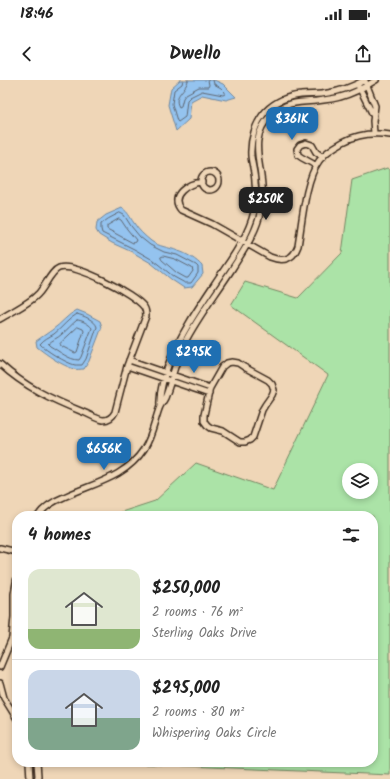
<!DOCTYPE html>
<html lang="en">
<head>
<meta charset="utf-8">
<style>
	body { margin:0; font-family:Kalam,sans-serif; background:#f2f2f2; color:#222; height:100vh; display:flex; flex-direction:column; font-size:15px; white-space:nowrap }
	* { box-sizing:border-box; margin:0 }
	p { font-size:13px; color:#767676 }
	.icon { flex:none; width:22px; height:22px; fill:none; stroke:currentColor; stroke-width:2; stroke-linecap:round; stroke-linejoin:round }
	.map { position:relative; flex:1; overflow:hidden }
	.panel { position:absolute; left:12px; top:431px; width:366px; height:256px; display:flex; flex-direction:column; background:#fff; border-radius:16px; box-shadow:0 2px 6px #0003 }
	.panel>* { flex:none }
	.buttons { position:absolute; left:342px; top:383px; display:grid; gap:8px }
	.buttons a { display:grid; place-items:center; width:36px; height:36px; border-radius:50%; background:#fff; box-shadow:0 2px 6px #0003; font-size:20px }
	.price { position:absolute; translate:-50% -34px; padding:0 9px; border-radius:8px; background:#1f6fb2; color:#fff; font-size:13px; line-height:26px; filter:drop-shadow(0 1px 2px #0008) }
	.price::after { content:''; position:absolute; left:50%; top:24px; width:12px; height:9px; margin-left:-6px; background:inherit; clip-path:polygon(0 0,100% 0,50% 100%) }
	.price.active { background:#222; color:#fff }
	ul { padding:0; list-style:none }
	li { display:flex; align-items:center; gap:12px; height:100px; padding:0 16px }
	li+li { border-top:1px solid #e0e0e0 }
	li span { display:grid; place-items:center; flex:none; width:112px; height:80px; border-radius:12px; color:#555 }
	li>.icon { margin-inline-start:auto }
	span .icon { width:48px; height:48px; fill:#fffc; stroke-width:1 }
	li b { font-size:17px }
	h2 { display:flex; justify-content:space-between; align-items:center; height:48px; padding:0 16px; font-size:17px }
	.status { display:flex; justify-content:space-between; align-items:center; height:28px; padding:0 20px; background:#fff; direction:ltr }
	.status svg { height:11px; fill:currentColor }
	header { display:flex; justify-content:space-between; align-items:center; height:52px; padding:0 16px; background:#fff; font-size:18px; font-weight:700 }
	.map>svg:first-child { display:block }
</style>
</head>
<body>
<div class="status"><b>18:46</b><svg viewBox="0 0 49 12"><path d="M0 12V9h3v3zM5 12V6h3v6zM10 12V3h3v9zM15 12V0h3v12zM26 1h20v11H26zM47 4h2v5h-2z"/></svg></div>
<header><svg class="icon" aria-label="back" viewBox="0 0 24 24"><path d="M15 5l-7 7 7 7"/></svg>Dwello<svg class="icon" aria-label="share" viewBox="0 0 24 24"><path d="M12 15V3M7 8l5-5 5 5M5 13v7h14v-7"/></svg></header>
<div class="map">
<svg width="390" height="699" viewBox="0 0 390 699">
	<rect width="100%" height="100%" fill="#efd6b7"/>
	<filter id="ink" filterUnits="userSpaceOnUse"><feTurbulence type="fractalNoise" baseFrequency=".025" numOctaves="2"/><feDisplacementMap in="SourceGraphic" scale="8" xChannelSelector="R" yChannelSelector="G"/><feConvolveMatrix kernelMatrix="1 2 1 2 8 2 1 2 1" color-interpolation-filters="sRGB"/></filter>
	<g filter="url(#ink)">
		<path fill="#abe3a7" stroke="#738662" fill-rule="evenodd" d="M387 88 390 90V695L96 682H373V436H109L155 421 196 383 273 410 328 295 231 225 245 202 298 218 342 173 352 100ZM349 390H371V412H349Z"/>
		<path fill="#94c3ef" stroke="#70869b" d="M180 0H214L223 4 236 17 226 20 202 15 191 21 189 39 176 51 168 25 171 8Z
			M122 128C129 133 129 136 134 143 138 150 145 156 151 161 159 167 169 167 178 171 186 173 197 180 202 186L203 194 192 207 184 208 172 200 151 183 132 172 112 163 99 155 96 150 97 142 106 135Z
			M77 230 87 234 100 241 102 247 89 281 84 289C80 289 77 290 74 289 61 285 47 275 37 267L36 261C41 257 47 254 52 250 61 244 67 235 77 230Z"/>
		<g fill="none" stroke-linecap="round" stroke-linejoin="round">
			<path stroke="#5f6772" stroke-width="1" d="M183 0 182 4 174 10 172 24 177 41 178 42 185 37 187 20 190 17 202 11 223 15 225 14V12L221 8 214 4 213 0
				M188 0C187 10 172 15 179 27L181 26 183 18 186 14 199 7H208L209 5 208 0
				M120 133 124 135 131 146 140 157 150 165 164 172 177 175 196 185 198 187V193L191 203H185L174 197 153 180 134 169 102 153 101 149V144L108 139Z
				M119 139 121 140 127 149 136 160 135 162 133 163 107 149V146Z
				M161 177 163 176 175 179 192 188 193 191 188 198H186L177 193 162 180Z
				M77 234C84 236 95 240 97 247L86 279 82 285C79 285 77 285 75 285 66 283 45 270 40 264 44 259 49 257 54 254 62 248 68 239 77 234Z
				M77 240C82 240 89 244 92 248L81 277 79 280C69 280 59 271 50 266L48 264C52 260 58 258 62 254 67 250 72 244 77 240Z
				M78 247 83 249 84 251 77 272 75 273 61 266 60 264Z"/>
			<g stroke="#3b2a1e" stroke-width="8">
				<path id="street" d="M366 3 375 26 373 41 374 53
					M359 7 374 37
					M316 86C310 81 304 80 298 75L297 69 300 65 306 63 312 65 316 72 323 77
					M201 101a9 9 0 1 1 18 0a9 9 0 1 1-18 0Z
					M202 102C189 103 168 115 181 130L212 144 270 177C283 182 293 180 298 166 302 143 305 100 319 81 324 73 334 67 343 62 358 54 373 52 390 55
					M0 239C11 232 30 223 38 214 45 207 51 191 59 188 74 182 135 214 144 227 146 230 146 233 146 236L127 286 115 332C113 336 109 340 103 340 96 339 89 334 83 332 51 319 25 307 0 284
					M129 280 210 308
					M232 282 238 283 244 287 268 300 272 304 274 310 272 315 265 325 262 330 253 357 250 360 245 362H240L223 351 211 348 207 345 204 341V335L210 308 222 287 227 283Z
					M127 286 209 314
					M160 326C159 311 164 297 169 283 182 251 201 224 219 197 230 181 242 165 249 147 255 133 257 118 255 103 255 94 252 85 251 76 250 60 255 43 266 31 275 22 288 16 301 15 310 14 319 15 328 13 341 11 354 6 365 0
					M38 436C44 427 54 421 64 417 94 403 125 398 144 369 152 357 154 343 159 329 160 325 163 322 165 318 172 301 175 281 184 264 197 238 216 214 232 189 242 173 254 156 259 138 261 127 263 116 262 105 260 79 249 57 271 35 285 22 298 22 316 21 324 20 333 19 340 17 353 14 365 7 376 0
					M0 468 17 472
					M0 587 12 558 14 537V514L17 497
					M0 603 4 618 17 639
					M29 682 30 699
					M37 699 38 696 37 682"/>
			</g>
			<use href="#street" stroke="#efd6b7" stroke-width="5"/>
		</g>
	</g>
</svg>
<div class="buttons">
<a><svg class="icon" aria-label="layers" viewBox="0 0 24 24"><path d="M12 4l9 5-9 5-9-5zM3 14l9 5 9-5"/></svg></a>
</div>
<b class="price" style="left:292px;top:61px">$361K</b>
<b class="price active" style="left:266px;top:141px">$250K</b>
<b class="price" style="left:194px;top:294px">$295K</b>
<b class="price" style="left:104px;top:391px">$656K</b>
<section class="panel">
<h2>4 homes<svg class="icon" aria-label="filters" viewBox="0 0 24 24"><path d="M4 7h16M4 17h16"/><circle cx="9" cy="7" r="2"/><circle cx="15" cy="17" r="2"/></svg></h2>
<ul>
<li><span style="background:linear-gradient(#dfe7d0 75%,#8fb573 0)"><svg class="icon" aria-label="home" viewBox="0 0 24 24"><path d="M3 11l9-7 9 7M6 9v11h12V9"/></svg></span><div><b>$250,000</b><p>2 rooms · 76 m²</p><p>Sterling Oaks Drive</p></div></li>
<li><span style="background:linear-gradient(#c9d6e8 60%,#7fa58c 0)"><svg class="icon" aria-label="home" viewBox="0 0 24 24"><path d="M3 11l9-7 9 7M6 9v11h12V9"/></svg></span><div><b>$295,000</b><p>2 rooms · 80 m²</p><p>Whispering Oaks Circle</p></div></li>
</ul>
</section>
</div>
</body>
</html>
